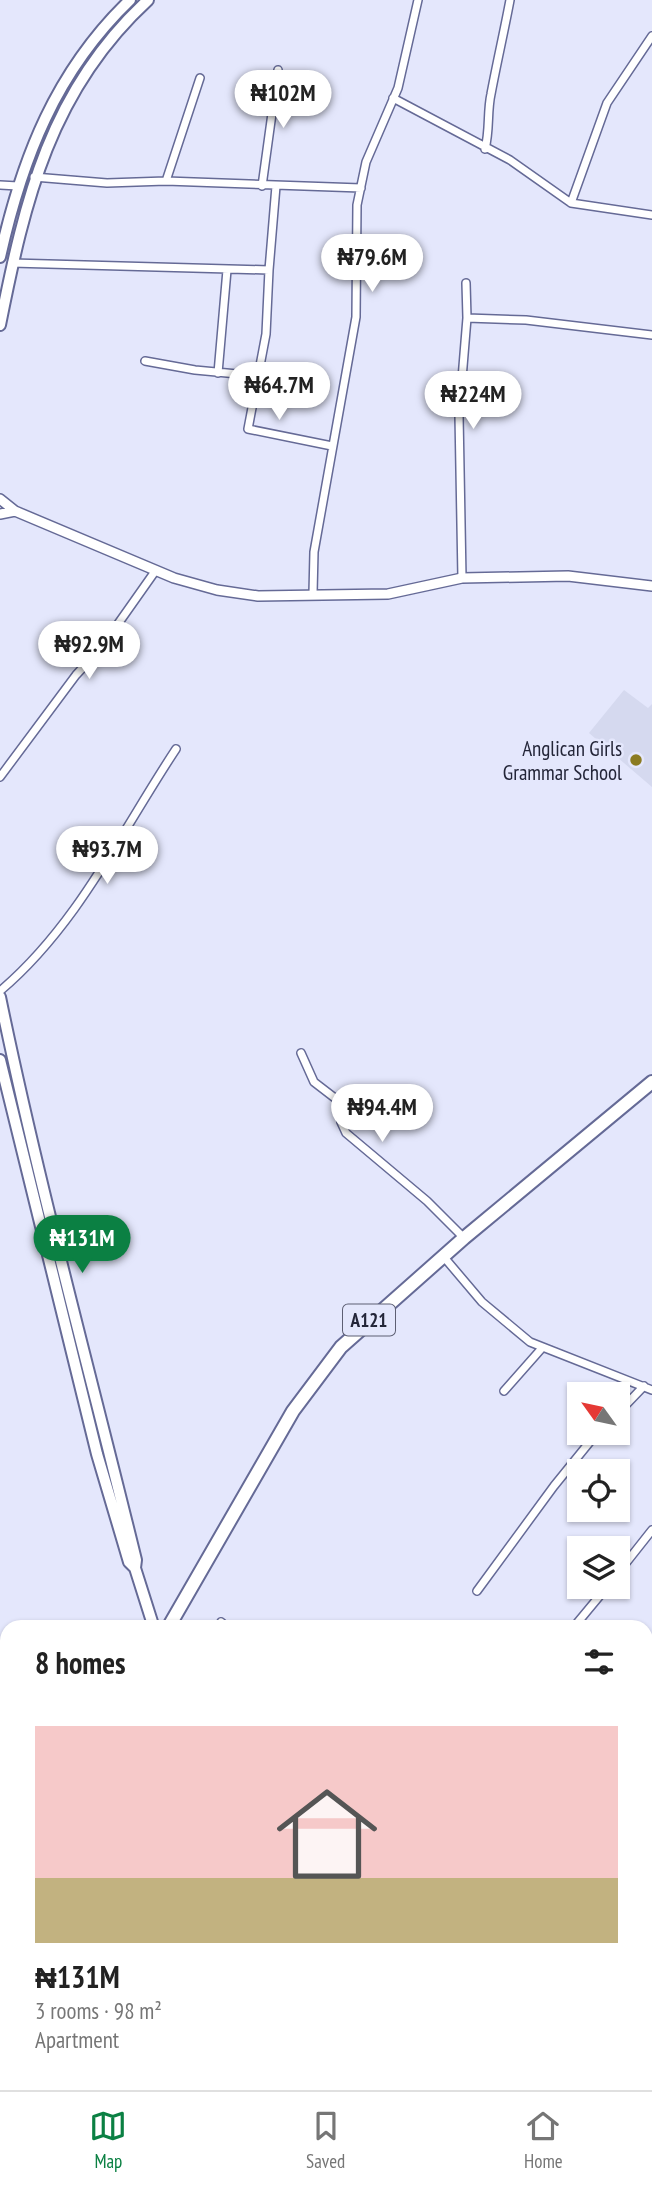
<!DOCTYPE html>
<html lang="en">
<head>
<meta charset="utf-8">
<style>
	body { margin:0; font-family:"PT Sans Narrow",sans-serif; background:#f2f2f2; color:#222; height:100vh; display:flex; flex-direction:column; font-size:26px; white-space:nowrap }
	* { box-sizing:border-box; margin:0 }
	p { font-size:23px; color:#767676 }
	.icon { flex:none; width:38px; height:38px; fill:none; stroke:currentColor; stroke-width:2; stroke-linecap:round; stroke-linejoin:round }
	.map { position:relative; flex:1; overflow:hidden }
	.drawer { position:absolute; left:0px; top:1620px; width:653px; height:471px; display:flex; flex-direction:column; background:#fff; border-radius:21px 21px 0 0; box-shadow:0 2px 5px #0004 }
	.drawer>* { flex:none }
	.needle { width:46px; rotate:303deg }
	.tools { position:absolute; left:567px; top:1382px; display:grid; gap:14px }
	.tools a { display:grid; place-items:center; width:63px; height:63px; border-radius:0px; background:#fff; box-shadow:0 2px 5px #0004; font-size:35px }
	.price { position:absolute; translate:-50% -60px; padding:0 16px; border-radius:24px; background:#fff; color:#222; font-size:23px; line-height:46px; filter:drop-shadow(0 2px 4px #0008) }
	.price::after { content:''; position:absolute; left:50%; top:42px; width:21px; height:16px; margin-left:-10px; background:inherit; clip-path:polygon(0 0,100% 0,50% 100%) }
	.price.current { background:#0b8043; color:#fff }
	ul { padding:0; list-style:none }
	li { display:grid; align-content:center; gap:14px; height:371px; padding:0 35px }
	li+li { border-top:2px solid #e0e0e0 }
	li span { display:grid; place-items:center; height:217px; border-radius:0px; color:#555 }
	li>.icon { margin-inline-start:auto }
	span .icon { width:126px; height:126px; fill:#fffc; stroke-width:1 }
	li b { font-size:30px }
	h2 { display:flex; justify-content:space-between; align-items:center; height:84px; padding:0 35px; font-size:30px }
	.menu { display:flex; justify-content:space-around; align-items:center; height:98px; border-top:2px solid #e0e0e0; background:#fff; font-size:19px; color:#767676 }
	.menu a { display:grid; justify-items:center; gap:4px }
	.menu .current { color:#0b8043 }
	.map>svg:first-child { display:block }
</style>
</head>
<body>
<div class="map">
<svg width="652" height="2090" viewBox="0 0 652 2090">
	<rect width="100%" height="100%" fill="#e4e7fc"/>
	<path fill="#d5d9ef" d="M624 690 648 708 652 704V787L589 733Z"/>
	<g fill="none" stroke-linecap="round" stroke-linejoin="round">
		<g stroke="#656a96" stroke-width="10">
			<path id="minor" d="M393 98 510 160 571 203 652 215
				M485 149C490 130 487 112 491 94 497 62 504 32 510 0
				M34 177 107 183 166 181 361 188
				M166 181 200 78
				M0 185 18 186
				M262 186 278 70
				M571 203 607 103 652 36
				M12 263 269 270 266 334 248 429 332 446
				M269 270 276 186
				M467 318 526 320 652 335
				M145 361 195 370 258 376
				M218 373 227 270
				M462 578 459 415 467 318 466 283
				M313 593 314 552 356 317 357 205 366 162 398 88 418 0
				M0 777 76 675 101 648 156 570
				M0 991C77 926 121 832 176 749
				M301 1053 314 1082 340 1102 341 1122 346 1133 427 1201 464 1238
				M443 1256 482 1302 530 1342 652 1390
				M504 1391 542 1348
				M618 1413 644 1386
				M618 1573 652 1530
				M477 1591 554 1486 597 1433
				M221 1622 228 1628
				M573 1628 607 1587
				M646 1727 652 1721
				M646 1925 652 1931
				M525 2084 532 2090
				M181 2090 185 2084"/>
		</g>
		<g stroke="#656a96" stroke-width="12">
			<path id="tertiary" d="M0 499 15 511 174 578 217 590 258 596 388 594 462 578 568 576 652 586
				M0 514 15 511"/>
		</g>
		<g stroke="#656a96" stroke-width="14">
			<path id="secondary" d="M0 257C22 158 56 71 130 0
				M0 325C25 200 50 90 148 0
				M0 997C39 1186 90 1372 136 1560L135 1568 154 1628
				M0 1060 97 1454 129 1562 135 1568"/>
		</g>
		<g stroke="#656a96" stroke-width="16">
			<path id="primary" d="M168 1628 293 1411 341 1347 464 1238 652 1082
				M0 1882 7 1875"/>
		</g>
		<use href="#minor" stroke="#fff" stroke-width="7"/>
		<use href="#tertiary" stroke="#fff" stroke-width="9"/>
		<use href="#secondary" stroke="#fff" stroke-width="10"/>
		<use href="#primary" stroke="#fff" stroke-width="12"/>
	</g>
	<circle fill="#8b7b21" stroke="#e4e7fc" stroke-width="2.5" cx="636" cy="760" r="7"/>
	<g text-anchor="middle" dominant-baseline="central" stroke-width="5" stroke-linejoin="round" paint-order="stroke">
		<rect fill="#e4e7fc" stroke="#5d5f73" stroke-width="2" x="343" y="1304.5" width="52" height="31" rx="5"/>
		<g font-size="19" font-weight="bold" fill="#232538">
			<text x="369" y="1320">A121</text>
		</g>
		<g font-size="21" fill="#232538" stroke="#e4e7fc" text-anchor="end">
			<text x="622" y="748">Anglican Girls<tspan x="622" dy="24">Grammar School</tspan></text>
		</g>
	</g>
</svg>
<div class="tools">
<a><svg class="needle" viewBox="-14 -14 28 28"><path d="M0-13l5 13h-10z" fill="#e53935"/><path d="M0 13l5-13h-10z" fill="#767676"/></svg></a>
<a><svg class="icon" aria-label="locate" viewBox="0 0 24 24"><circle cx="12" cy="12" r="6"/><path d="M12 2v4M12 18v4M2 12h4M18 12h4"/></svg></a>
<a><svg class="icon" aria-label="layers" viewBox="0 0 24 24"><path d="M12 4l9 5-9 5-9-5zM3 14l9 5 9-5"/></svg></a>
</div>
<b class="price" style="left:283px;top:130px">₦102M</b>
<b class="price" style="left:372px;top:294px">₦79.6M</b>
<b class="price" style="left:279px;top:422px">₦64.7M</b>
<b class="price" style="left:473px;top:431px">₦224M</b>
<b class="price" style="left:89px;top:681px">₦92.9M</b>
<b class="price" style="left:107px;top:886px">₦93.7M</b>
<b class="price" style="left:382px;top:1144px">₦94.4M</b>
<b class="price current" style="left:82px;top:1275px">₦131M</b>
<section class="drawer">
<h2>8 homes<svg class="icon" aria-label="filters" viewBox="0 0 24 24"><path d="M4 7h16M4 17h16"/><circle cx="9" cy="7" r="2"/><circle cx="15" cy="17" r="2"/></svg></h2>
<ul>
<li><span style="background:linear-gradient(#f6c9c9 70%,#c2b280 0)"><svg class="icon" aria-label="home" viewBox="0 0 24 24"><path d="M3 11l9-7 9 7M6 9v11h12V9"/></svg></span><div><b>₦131M</b><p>3 rooms · 98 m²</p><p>Apartment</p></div></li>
</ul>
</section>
</div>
<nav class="menu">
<a class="current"><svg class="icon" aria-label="map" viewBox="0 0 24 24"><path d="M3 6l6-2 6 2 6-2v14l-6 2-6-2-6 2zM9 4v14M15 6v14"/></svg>Map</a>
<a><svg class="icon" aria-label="saved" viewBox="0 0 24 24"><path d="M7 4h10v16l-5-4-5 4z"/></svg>Saved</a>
<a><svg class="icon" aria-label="home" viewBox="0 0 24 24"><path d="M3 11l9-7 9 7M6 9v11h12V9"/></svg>Home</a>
</nav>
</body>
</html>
